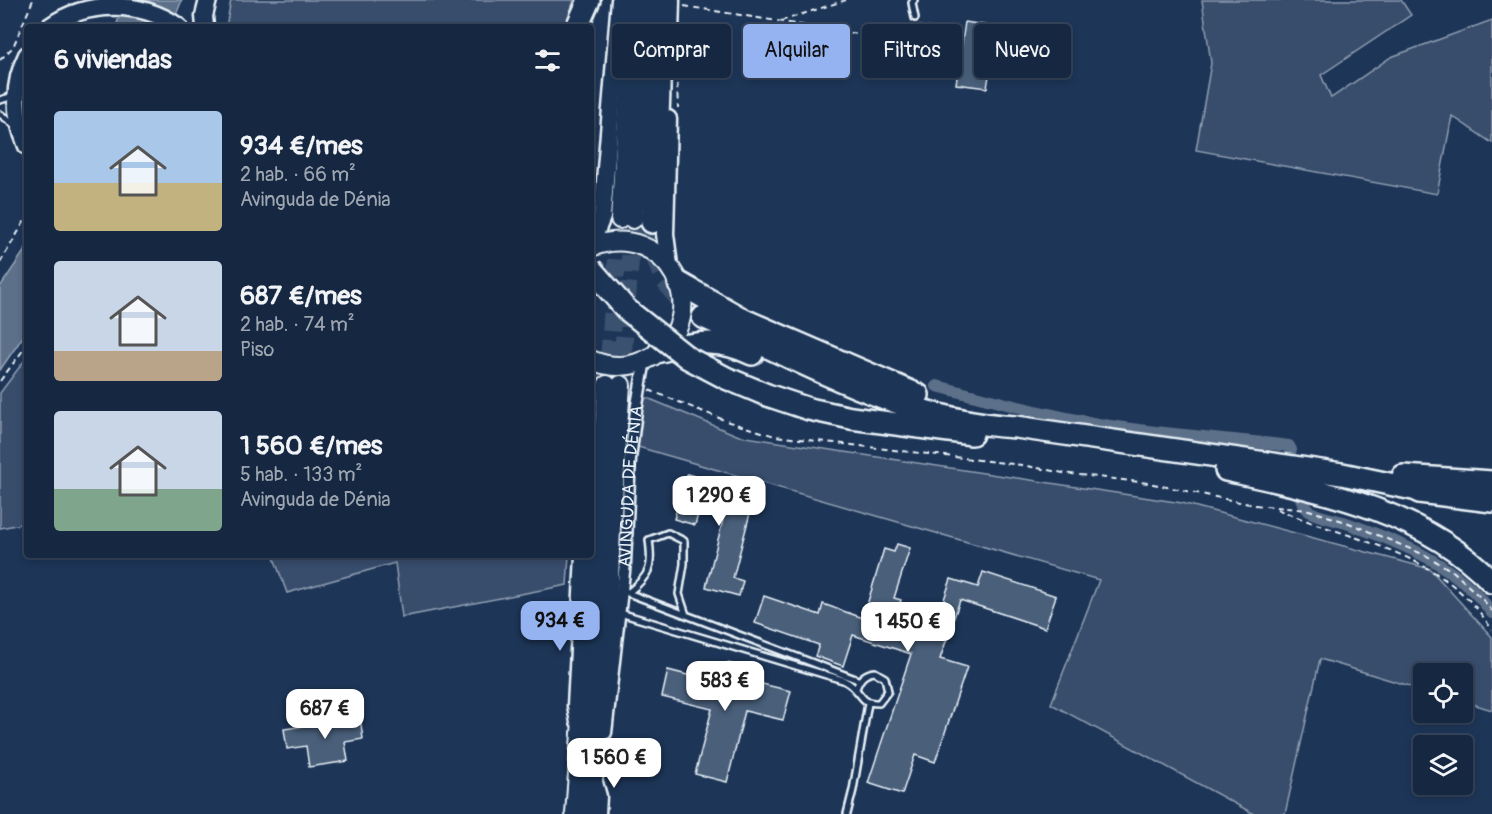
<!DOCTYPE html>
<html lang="es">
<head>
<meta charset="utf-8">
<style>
	body { margin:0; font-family:Pangolin,sans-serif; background:#1f3048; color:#f1f3f6; height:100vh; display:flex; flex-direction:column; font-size:22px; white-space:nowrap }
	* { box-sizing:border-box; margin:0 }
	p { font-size:20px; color:#9ea6b1 }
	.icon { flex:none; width:33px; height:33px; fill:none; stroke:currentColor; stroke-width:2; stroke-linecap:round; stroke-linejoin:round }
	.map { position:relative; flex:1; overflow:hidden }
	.details { position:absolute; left:24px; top:24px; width:570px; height:534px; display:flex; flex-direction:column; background:#162841; border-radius:6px; box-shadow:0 3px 9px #0003,0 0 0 2px #35445a }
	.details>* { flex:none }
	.guide { position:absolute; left:612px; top:24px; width:570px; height:54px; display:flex; gap:12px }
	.controls { position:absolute; left:1413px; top:663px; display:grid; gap:12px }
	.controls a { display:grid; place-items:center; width:60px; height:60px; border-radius:6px; background:#162841; box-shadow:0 3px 9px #0003,0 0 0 2px #35445a; font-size:30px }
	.price { position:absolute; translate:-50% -51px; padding:0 14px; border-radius:12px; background:#fff; color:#222; font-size:20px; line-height:39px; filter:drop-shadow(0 2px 3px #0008) }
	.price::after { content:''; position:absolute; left:50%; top:36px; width:18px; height:14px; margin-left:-9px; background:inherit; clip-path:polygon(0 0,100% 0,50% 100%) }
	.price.on { background:#95b2f1; color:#111 }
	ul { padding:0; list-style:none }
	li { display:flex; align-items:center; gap:18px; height:150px; padding:0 30px }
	li span { display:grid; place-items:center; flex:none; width:168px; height:120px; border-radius:6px; color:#555 }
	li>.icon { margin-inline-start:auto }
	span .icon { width:72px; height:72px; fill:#fffc; stroke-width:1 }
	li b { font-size:26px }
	h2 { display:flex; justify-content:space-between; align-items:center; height:72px; padding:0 30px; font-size:26px }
	.chip { padding:0 21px; border-radius:6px; background:#162841; box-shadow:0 3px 9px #0003,0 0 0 2px #35445a; font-size:21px; line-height:54px }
	.chip.on { background:#95b2f1; color:#111 }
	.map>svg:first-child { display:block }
</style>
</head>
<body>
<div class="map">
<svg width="1492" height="814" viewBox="0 0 1492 814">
	<rect width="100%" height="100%" fill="#1d3557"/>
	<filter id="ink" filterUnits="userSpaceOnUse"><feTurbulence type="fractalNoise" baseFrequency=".0167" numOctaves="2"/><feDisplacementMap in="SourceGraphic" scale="12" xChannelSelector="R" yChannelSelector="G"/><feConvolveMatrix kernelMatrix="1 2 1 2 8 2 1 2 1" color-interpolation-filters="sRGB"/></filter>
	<g filter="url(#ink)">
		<path fill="#374d6c" stroke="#909fb2" stroke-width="1.5" d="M231 0H574L565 27H226Z
			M1202 0H1401L1411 15 1321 75 1331 98 1391 57 1492 20V143L1452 116 1437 194 1196 150 1211 63Z
			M27 357V523L0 528V393Z
			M645 397 739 436 1182 503 1430 569 1492 637V710L1463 701 1462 674H1424L1423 690 1320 659 1285 814H1254L1051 704 1099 580 631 445Z
			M273 555H569L567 585 402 617 395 563 287 593Z"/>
		<path fill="#5d7089" stroke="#95a4b5" stroke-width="1.5" d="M124 0H182L171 27H116Z
			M27 247V331L0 370V287Z"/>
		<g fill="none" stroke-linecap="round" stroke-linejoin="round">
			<path stroke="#5d7089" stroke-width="12" d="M937 386C990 400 1043 414 1098 424 1161 435 1225 438 1289 446L1291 450
				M1301 499C1304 503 1306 508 1309 511 1317 517 1339 520 1349 524 1402 543 1458 565 1492 613"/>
		</g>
		<path fill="#495e7a" stroke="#e8f1f8" stroke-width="1.5" d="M965 22 997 27 987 88 956 84Z
			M920 26 933 28 932 32 941 33 938 55 928 53 927 57 916 56 917 52 908 51 911 29 920 30Z
			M687 474 716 482 714 488 754 498 733 578 743 581 739 596 706 587 723 520H722L724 511 701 504 695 525 674 519Z
			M897 544 910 548 894 598 901 600 893 627 915 635 926 603 941 608 951 579 978 587 983 572 1056 596 1045 628 960 600 940 659 967 667 935 762 915 755 902 794 868 783 911 654 853 635 843 666 815 656 819 645 755 623 764 596 820 615 823 604 863 618 884 549 894 552Z
			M727 663 749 668 746 680 791 691 783 720 745 711 727 782 695 774 712 709 662 697 668 670 722 684Z
			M360 717 363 739 345 742 348 761 309 767 306 746 287 749 284 729Z"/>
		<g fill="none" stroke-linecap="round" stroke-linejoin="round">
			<path stroke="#3b516f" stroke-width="18" stroke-dasharray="18 9" stroke-linecap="butt" d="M621 381 633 219
				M607 385 620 219"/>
			<path stroke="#3b516f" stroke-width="21" stroke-dasharray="21 10" stroke-linecap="butt" d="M652 222C651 247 660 278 678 296 685 304 695 311 703 317"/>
			<g stroke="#e8f1f8" stroke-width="10">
				<path id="lane" d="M914 0 912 3 915 18
					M0 100 14 96
					M0 114 16 126
					M623 588 628 593 858 680
					M628 593C650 575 653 568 649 540L668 533 684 541V564L679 594 686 615
					M620 613 843 680C847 682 852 685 855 689 865 699 862 703 879 703L888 691 885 678 875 672C864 673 859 679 856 689
					M847 814 853 790 868 703"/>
			</g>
			<g stroke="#e8f1f8" stroke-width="15">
				<g id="street">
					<path d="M591 394V400"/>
					<path d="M576 722 573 706 581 555"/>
					<path id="s1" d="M606 733 625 563 630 459 636 411 645 360"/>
					<path d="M597 782 601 796 600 814"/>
				</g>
			</g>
			<g stroke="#e8f1f8" stroke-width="21">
				<path id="secondary" d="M49 27C86 0 141 0 179 27
					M205 27 204 16 208 0
					M27 55C12 85 14 116 27 146
					M669 72 671 0
					M668 119 665 234 669 265
					M591 244 602 217 620 0"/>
			</g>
			<g stroke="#e8f1f8" stroke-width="22">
				<path id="primary" d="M620 219 635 0
					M633 219 650 0
					M591 247C667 218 717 314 653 356 633 368 612 369 591 360
					M575 814 607 385
					M590 814 608 609 611 527 621 385"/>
			</g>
			<g stroke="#e8f1f8" stroke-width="26">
				<path id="highway" d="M577 27 589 0
					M652 222C656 149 663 73 657 0
					M679 283 744 320 918 395
					M703 317C804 362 904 421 1016 427L1342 474 1432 493
					M660 351C697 343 716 337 752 354
					M767 395 809 409 851 418 972 434
					M1226 470C1318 490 1424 510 1492 582
					M1403 476 1492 482
					M1419 492 1492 501"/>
			</g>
			<path stroke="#e8f1f8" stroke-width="2" stroke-dasharray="6 4.5" stroke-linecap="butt" d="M684 6 895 40
				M781 21 846 0
				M0 60 13 47 33 0
				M677 84 678 108
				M0 263 27 217
				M0 381 27 345
				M649 390 729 422 775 436 1022 465 1063 473 1148 483 1254 505 1309 510 1349 523 1427 556 1454 572 1485 602 1492 611
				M1277 509C1354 542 1445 552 1492 630"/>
			<use href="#lane" stroke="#1d3557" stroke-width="5"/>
			<use href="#street" stroke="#1d3557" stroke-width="10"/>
			<use href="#secondary" stroke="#1d3557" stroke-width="16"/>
			<use href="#primary" stroke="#1d3557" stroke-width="18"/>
			<use href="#highway" stroke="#1d3557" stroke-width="21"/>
			<g stroke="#e8f1f8" stroke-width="26" stroke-linecap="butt">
				<path id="highway-bridge" d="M591 269 626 309 688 358 726 378 767 395"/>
			</g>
			<use href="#highway-bridge" stroke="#1d3557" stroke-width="21"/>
		</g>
	</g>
	<g text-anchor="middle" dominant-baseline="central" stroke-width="4.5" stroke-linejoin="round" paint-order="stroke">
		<g font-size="18" fill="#e8f1f8" stroke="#1d3557">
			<text stroke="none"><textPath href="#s1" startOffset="248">AVINGUDA DE DÉNIA</textPath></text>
		</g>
	</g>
</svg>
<div class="controls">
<a><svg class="icon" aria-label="locate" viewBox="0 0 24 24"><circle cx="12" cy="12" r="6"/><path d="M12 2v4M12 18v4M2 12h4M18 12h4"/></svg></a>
<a><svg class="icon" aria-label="layers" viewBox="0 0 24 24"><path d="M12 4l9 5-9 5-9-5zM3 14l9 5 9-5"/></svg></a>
</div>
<b class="price" style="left:719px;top:527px">1 290 €</b>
<b class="price on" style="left:560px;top:652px">934 €</b>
<b class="price" style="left:908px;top:653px">1 450 €</b>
<b class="price" style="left:725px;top:712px">583 €</b>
<b class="price" style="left:325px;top:740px">687 €</b>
<b class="price" style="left:614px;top:789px">1 560 €</b>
<div class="guide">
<a class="chip">Comprar</a>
<a class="chip on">Alquilar</a>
<a class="chip">Filtros</a>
<a class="chip">Nuevo</a>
</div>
<section class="details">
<h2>6 viviendas<svg class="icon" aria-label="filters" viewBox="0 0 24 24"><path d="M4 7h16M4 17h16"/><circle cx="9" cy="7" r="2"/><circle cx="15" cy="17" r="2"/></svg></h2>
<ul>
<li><span style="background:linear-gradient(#a9c7e8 60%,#c2b280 0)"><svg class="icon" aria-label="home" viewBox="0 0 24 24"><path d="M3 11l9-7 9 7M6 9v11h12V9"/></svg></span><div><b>934 €/mes</b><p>2 hab. · 66 m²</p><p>Avinguda de Dénia</p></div></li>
<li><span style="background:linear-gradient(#c9d6e8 75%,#b9a48a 0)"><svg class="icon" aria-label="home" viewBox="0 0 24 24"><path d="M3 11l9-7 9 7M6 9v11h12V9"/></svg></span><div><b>687 €/mes</b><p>2 hab. · 74 m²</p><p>Piso</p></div></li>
<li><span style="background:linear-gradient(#c9d6e8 65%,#7fa58c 0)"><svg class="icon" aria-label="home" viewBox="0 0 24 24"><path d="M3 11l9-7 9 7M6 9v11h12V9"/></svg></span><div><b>1 560 €/mes</b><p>5 hab. · 133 m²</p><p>Avinguda de Dénia</p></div></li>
</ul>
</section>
</div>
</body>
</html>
